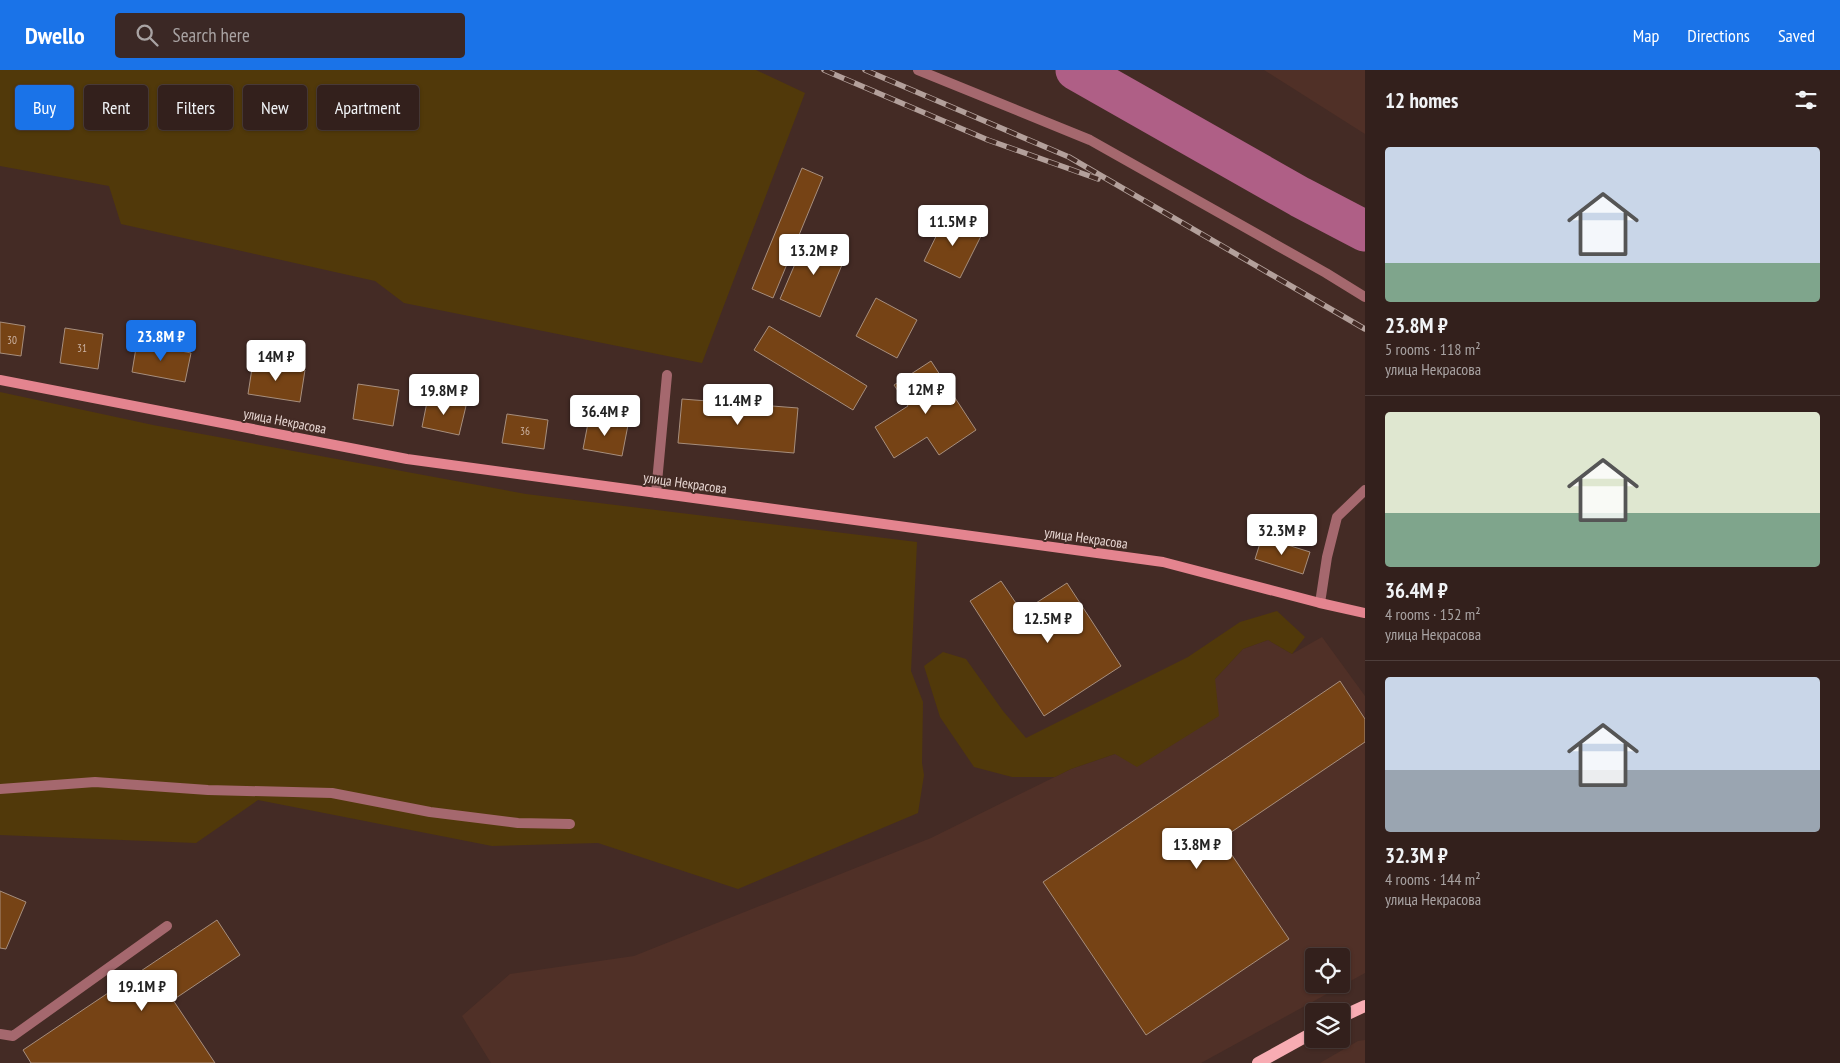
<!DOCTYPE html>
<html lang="en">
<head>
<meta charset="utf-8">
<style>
	body { margin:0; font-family:"PT Sans Narrow",sans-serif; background:#3b2825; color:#f1f3f6; height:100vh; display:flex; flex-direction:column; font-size:19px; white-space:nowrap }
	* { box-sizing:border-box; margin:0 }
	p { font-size:16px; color:#a9a3a3 }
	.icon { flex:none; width:28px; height:28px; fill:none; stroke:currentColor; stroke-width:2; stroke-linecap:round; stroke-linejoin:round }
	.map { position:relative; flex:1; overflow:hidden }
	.details { display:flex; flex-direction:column; background:#33201c; width:475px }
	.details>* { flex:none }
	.guide { position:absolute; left:15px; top:15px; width:475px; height:45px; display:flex; gap:10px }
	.tools { position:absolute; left:1305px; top:878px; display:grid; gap:10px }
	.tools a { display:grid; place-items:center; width:45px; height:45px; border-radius:5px; background:#33201c; box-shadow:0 1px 4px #0004,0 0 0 1px #4e3e3b; font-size:25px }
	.price { position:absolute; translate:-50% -42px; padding:0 11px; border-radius:5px; background:#fff; color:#222; font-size:16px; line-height:32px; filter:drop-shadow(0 1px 2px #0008) }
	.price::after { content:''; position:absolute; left:50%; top:30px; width:15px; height:11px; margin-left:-8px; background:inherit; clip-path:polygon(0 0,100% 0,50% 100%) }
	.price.on { background:#1a73e8; color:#fff }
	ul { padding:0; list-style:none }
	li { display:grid; align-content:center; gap:10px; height:265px; padding:0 20px }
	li+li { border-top:1px solid #4e3e3b }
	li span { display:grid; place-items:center; height:155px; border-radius:5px; color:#555 }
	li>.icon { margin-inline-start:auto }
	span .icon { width:90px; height:90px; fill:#fffc; stroke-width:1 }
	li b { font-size:21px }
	h2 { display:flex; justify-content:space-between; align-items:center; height:60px; padding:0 20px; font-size:21px }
	.tag { padding:0 18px; border-radius:5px; background:#33201c; box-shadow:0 1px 4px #0004,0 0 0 1px #4e3e3b; font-size:18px; line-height:45px }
	.tag.on { background:#1a73e8; color:#fff }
	header { display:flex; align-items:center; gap:30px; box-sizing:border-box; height:70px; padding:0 25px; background:#1a73e8; color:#fff }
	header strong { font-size:24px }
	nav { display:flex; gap:28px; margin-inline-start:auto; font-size:18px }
	.search { width:350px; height:45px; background:#3b2825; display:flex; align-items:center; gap:12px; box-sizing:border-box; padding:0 18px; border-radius:5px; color:#a9a3a3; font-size:19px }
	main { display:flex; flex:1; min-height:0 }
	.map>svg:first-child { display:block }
</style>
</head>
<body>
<header>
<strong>Dwello</strong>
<div class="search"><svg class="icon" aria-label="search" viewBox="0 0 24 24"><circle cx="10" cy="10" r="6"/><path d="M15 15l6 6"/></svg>Search here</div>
<nav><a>Map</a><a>Directions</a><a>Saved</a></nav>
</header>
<main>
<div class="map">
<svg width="1365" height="993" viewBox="0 0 1365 993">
	<rect width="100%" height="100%" fill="#442b25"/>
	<path fill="#503027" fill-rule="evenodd" d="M1264 0H1365V64Z
		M1322 567 1365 626V903L1201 993H491L462 946 510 904 634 886 931 768 1071 699 1115 684 1215 609 1243 579 1268 570 1292 584ZM1314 886H1341V914H1314Z
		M1365 970V993H1320L1358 971Z"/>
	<path fill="#51390a" d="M0 0H756L805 23 702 293 404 233 375 211 121 154 109 116 0 96Z
		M0 322 153 355 526 424 917 472 911 601 923 632 922 693 924 705 918 743 738 819 598 773 492 776 258 730 196 773 0 765Z
		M1277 541 1305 567 1292 584 1268 570 1243 579 1215 609 1219 646 1137 697 1115 684 1071 699 1055 707H1012L974 697 940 647 924 596 943 582 966 589 1003 641 1026 668 1188 587 1240 552Z"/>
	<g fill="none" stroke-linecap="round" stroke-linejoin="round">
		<path stroke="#af5f86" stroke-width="41" d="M1076 0 1300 127 1365 161"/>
	</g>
	<path fill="#764315" stroke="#a78e7d" d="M802 98 823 107 773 228 752 219Z
		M946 146 982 164 960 208 924 191Z
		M807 166 847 183 820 247 780 229Z
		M876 228 917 250 897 288 856 266Z
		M0 252 25 256 21 286 0 283Z
		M769 256 867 316 853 340 754 280Z
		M65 258 103 264 98 299 60 293Z
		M137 272 191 283 185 312 132 302Z
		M931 291 976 360 939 385 927 367 894 388 875 357 908 336 894 315Z
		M253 292 305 300 300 332 248 324Z
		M358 314 399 320 393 356 353 349Z
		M428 327 466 336 459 365 422 357Z
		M682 329 798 338 794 383 678 373Z
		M507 344 548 350 544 379 502 373Z
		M589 348 628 355 622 386 583 379Z
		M1262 467 1310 482 1303 504 1255 489Z
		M1001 511 1022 542 1067 513 1121 596 1044 646 970 531Z
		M1340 611 1365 649V672L1221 769 1289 869 1146 965 1043 812Z
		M0 821 26 832 6 879 0 878Z
		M217 850 240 885 173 930 215 993H31L23 980Z"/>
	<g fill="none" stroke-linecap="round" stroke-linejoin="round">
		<path stroke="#a5686e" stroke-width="10" d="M656 423 667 305
			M0 719 95 712 208 720 332 723 430 742 518 753 570 754
			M0 964 13 966 167 856"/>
		<path stroke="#a5686e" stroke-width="10" d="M918 0 1090 70 1326 203 1365 227
			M1320 533 1327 487 1337 447 1365 420"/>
		<path stroke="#e4848f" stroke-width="10" d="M0 310 407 389 1163 492 1320 533 1365 543"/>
		<path stroke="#f8acb3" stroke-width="12" d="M1341 947 1365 936
			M1258 993 1314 962"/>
		<g stroke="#b3a09b" stroke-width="5.5">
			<path id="rail" d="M824 0 988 70 1098 109
				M865 0 1069 87 1365 259"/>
		</g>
		<use href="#rail" stroke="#442b25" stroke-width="4" stroke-dasharray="11" stroke-linecap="butt"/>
	</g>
	<g text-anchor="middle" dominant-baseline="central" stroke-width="4" stroke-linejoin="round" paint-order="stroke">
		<g font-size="11" fill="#ccb3a4">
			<text x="12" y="270">30</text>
			<text x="82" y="278">31</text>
			<text x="525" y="361">36</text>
		</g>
		<g font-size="14" fill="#e9d8d4" stroke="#442b25">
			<text transform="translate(285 351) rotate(11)">улица Некрасова</text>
			<text transform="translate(685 413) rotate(8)">улица Некрасова</text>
			<text transform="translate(1086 468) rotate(8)">улица Некрасова</text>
		</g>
	</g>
</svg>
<div class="tools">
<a><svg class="icon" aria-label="locate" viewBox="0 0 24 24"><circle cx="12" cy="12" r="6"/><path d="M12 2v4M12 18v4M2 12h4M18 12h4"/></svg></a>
<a><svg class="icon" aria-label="layers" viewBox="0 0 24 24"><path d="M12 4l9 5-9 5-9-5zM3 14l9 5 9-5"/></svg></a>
</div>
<b class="price" style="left:953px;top:177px">11.5M ₽</b>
<b class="price" style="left:814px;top:206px">13.2M ₽</b>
<b class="price on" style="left:161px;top:292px">23.8M ₽</b>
<b class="price" style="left:276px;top:312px">14M ₽</b>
<b class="price" style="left:926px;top:345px">12M ₽</b>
<b class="price" style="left:444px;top:346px">19.8M ₽</b>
<b class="price" style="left:738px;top:356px">11.4M ₽</b>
<b class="price" style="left:605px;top:367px">36.4M ₽</b>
<b class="price" style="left:1282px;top:486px">32.3M ₽</b>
<b class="price" style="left:1048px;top:574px">12.5M ₽</b>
<b class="price" style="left:1197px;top:800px">13.8M ₽</b>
<b class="price" style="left:142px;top:942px">19.1M ₽</b>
<div class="guide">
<a class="tag on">Buy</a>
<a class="tag">Rent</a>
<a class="tag">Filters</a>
<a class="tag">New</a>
<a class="tag">Apartment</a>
</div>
</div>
<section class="details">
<h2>12 homes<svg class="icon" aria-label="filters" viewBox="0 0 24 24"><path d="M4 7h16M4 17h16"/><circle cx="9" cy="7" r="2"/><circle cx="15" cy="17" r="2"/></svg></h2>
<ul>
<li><span style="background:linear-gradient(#c9d6e8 75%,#7fa58c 0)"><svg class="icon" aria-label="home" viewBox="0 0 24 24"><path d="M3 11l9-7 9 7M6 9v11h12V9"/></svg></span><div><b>23.8M ₽</b><p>5 rooms · 118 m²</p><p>улица Некрасова</p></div></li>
<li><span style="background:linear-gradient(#dfe7d0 65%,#7fa58c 0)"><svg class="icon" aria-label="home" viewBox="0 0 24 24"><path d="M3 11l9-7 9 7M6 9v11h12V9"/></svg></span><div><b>36.4M ₽</b><p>4 rooms · 152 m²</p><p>улица Некрасова</p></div></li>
<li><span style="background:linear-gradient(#c9d6e8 60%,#9aa5b1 0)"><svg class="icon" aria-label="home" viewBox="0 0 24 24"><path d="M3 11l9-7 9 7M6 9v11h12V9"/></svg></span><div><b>32.3M ₽</b><p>4 rooms · 144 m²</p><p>улица Некрасова</p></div></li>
</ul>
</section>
</main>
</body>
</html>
